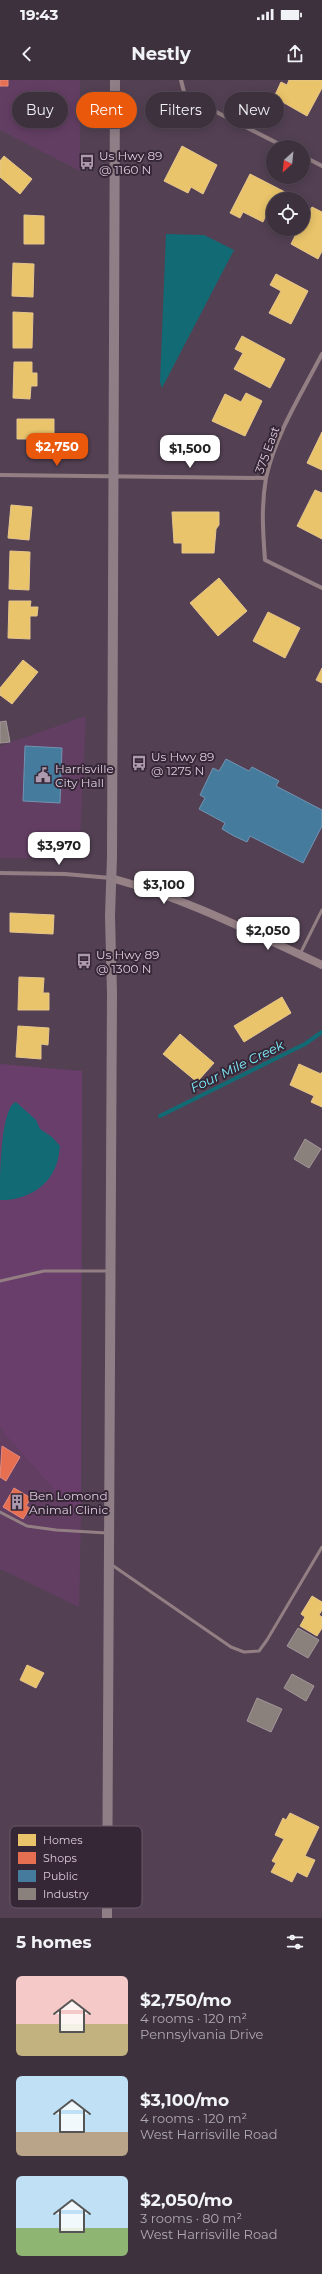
<!DOCTYPE html>
<html lang="en">
<head>
<meta charset="utf-8">
<style>
	body { margin:0; font-family:Montserrat,sans-serif; background:#493d49; color:#f1f3f6; height:100vh; display:flex; flex-direction:column; font-size:15px; white-space:nowrap }
	* { box-sizing:border-box; margin:0 }
	p { font-size:13px; color:#ada9b0 }
	.icon { flex:none; width:22px; height:22px; fill:none; stroke:currentColor; stroke-width:2; stroke-linecap:round; stroke-linejoin:round }
	.map { position:relative; height:1838px; overflow:hidden }
	.details { display:flex; flex-direction:column; background:#3e313e; flex:1 }
	.details>* { flex:none }
	.banner { position:absolute; left:12px; top:12px; width:298px; height:36px; display:flex; gap:8px }
	.needle { width:26px; rotate:207deg }
	.fabs { position:absolute; left:266px; top:60px; display:grid; gap:8px }
	.fabs a { display:grid; place-items:center; width:44px; height:44px; border-radius:50%; background:#3e313e; box-shadow:0 2px 10px #0003,0 0 0 1px #574c58; font-size:20px }
	.price { position:absolute; translate:-50% -34px; padding:0 9px; border-radius:8px; background:#fff; color:#222; font-size:13px; line-height:26px; filter:drop-shadow(0 1px 2px #0008) }
	.price::after { content:''; position:absolute; left:50%; top:24px; width:12px; height:9px; margin-left:-6px; background:inherit; clip-path:polygon(0 0,100% 0,50% 100%) }
	.price.selected { background:#ea580c; color:#fff }
	ul { padding:0; list-style:none }
	li { display:flex; align-items:center; gap:12px; height:100px; padding:0 16px }
	li span { display:grid; place-items:center; flex:none; width:112px; height:80px; border-radius:6px; color:#555 }
	li>.icon { margin-inline-start:auto }
	span .icon { width:48px; height:48px; fill:#fffc; stroke-width:1 }
	li b { font-size:17px }
	h2 { display:flex; justify-content:space-between; align-items:center; height:48px; padding:0 16px; font-size:17px }
	.pill { padding:0 14px; border-radius:18px; background:#3e313e; box-shadow:0 2px 10px #0003,0 0 0 1px #574c58; font-size:14px; line-height:36px }
	.pill.selected { background:#ea580c; color:#fff }
	.status { display:flex; justify-content:space-between; align-items:center; height:28px; padding:0 20px; background:#3e313e; direction:ltr }
	.status svg { height:11px; fill:currentColor }
	header { display:flex; justify-content:space-between; align-items:center; height:52px; padding:0 16px; background:#3e313e; font-size:18px; font-weight:700 }
	.map>svg:first-child { display:block }
</style>
</head>
<body>
<div class="status"><b>19:43</b><svg viewBox="0 0 49 12"><path d="M0 12V9h3v3zM5 12V6h3v6zM10 12V3h3v9zM15 12V0h3v12zM26 1h20v11H26zM47 4h2v5h-2z"/></svg></div>
<header><svg class="icon" aria-label="back" viewBox="0 0 24 24"><path d="M15 5l-7 7 7 7"/></svg>Nestly<svg class="icon" aria-label="share" viewBox="0 0 24 24"><path d="M12 15V3M7 8l5-5 5 5M5 13v7h14v-7"/></svg></header>
<div class="map">
<svg width="322" height="1838" viewBox="0 0 322 1838">
	<rect width="100%" height="100%" fill="#534153"/>
	<path fill="#623e63" d="M0 0H80V91L0 50Z
		M86 636 80 763 68 778H0V666Z
		M0 1348 81 1440 79 1527 0 1489Z"/>
	<path fill="#6a3e6b" d="M0 984 82 991 81 1440 0 1348Z"/>
	<path fill="#116a74" d="M166 154 204 155 234 170 162 308 160 302Z
		M16 1022 36 1040 40 1049 52 1057 60 1066C59 1074 58 1083 54 1090 45 1110 21 1121 0 1120 0 1100 0 1028 16 1022Z"/>
	<path fill="#e9c46a" stroke="#e6c68d" d="M289 0H322V8L307 36 279 20 280 17 275 15 281 2 287 5Z
		M182 66 217 85 203 114 191 107 188 113 164 101Z
		M4 76 32 99 20 114 0 97V81Z
		M250 94 285 112 282 119H273L263 142 243 132 240 138 230 133Z
		M303 126 310 130 312 127 322 132V171L318 179 291 164 295 156 288 153 290 149H303Z
		M24 135 44 136V164H24Z
		M13 183 34 184 33 217 12 216Z
		M276 194 308 211 291 244 269 233 281 211 270 205Z
		M13 232 33 233 32 268H13Z
		M242 256 285 279 270 308 234 289 243 273 235 269Z
		M14 282H32V293H37V306H31L30 319 13 318Z
		M246 313 262 321 245 356 212 341 225 314 241 322Z
		M17 339H54V359H17Z
		M322 352V390L307 383Z
		M315 410 322 413V459L297 446Z
		M11 425 32 427 29 460 8 458Z
		M172 432H219V445L216 449 214 473H182V463H174Z
		M10 471 30 472 29 510 9 509Z
		M219 498 247 531 218 556 190 523Z
		M9 521H31L30 527H38L37 536H30V559L8 558Z
		M268 532 300 548 285 578 253 561Z
		M23 580 38 592 12 624 0 615V608Z
		M322 588V603L316 600Z
		M10 833 54 835 53 854 10 852Z
		M19 897 44 898 43 913H49V930H18Z
		M282 917 291 933 244 962 234 946Z
		M18 946 49 948 48 965 41 964V979L16 977Z
		M180 954 214 983 197 1002 163 974Z
		M299 984 321 994 322 992V1027L311 1022 314 1016 290 1005Z
		M312 1516 322 1522V1530L319 1535 322 1537V1548L317 1556 300 1546 305 1537 301 1534Z
		M27 1585 44 1593 36 1608 20 1600Z
		M290 1733 319 1747 305 1776 315 1780 307 1797 297 1792 292 1802 271 1792 276 1783 272 1781 284 1759 275 1755 283 1738 286 1740Z"/>
	<path fill="#e76f51" stroke="#e48a7c" d="M0 0H8V6H0Z
		M2 1366 20 1377 6 1401 0 1397Z
		M14 1408 31 1418 26 1426 30 1428 23 1439 3 1427Z"/>
	<path fill="#457b9d" stroke="#7393b1" d="M25 666 62 668 60 723 23 721Z
		M226 679 249 691 252 687 279 701 276 706 322 730V746L303 783 250 756 247 762 234 756 222 749 225 743 199 729 205 718 200 715 213 688 219 691Z"/>
	<path fill="#8a817c" stroke="#a3979a" d="M6 641 10 662 0 663V642Z
		M305 1059 321 1069 309 1088 294 1079Z
		M298 1548 319 1560 308 1578 287 1566Z
		M292 1594 314 1606 306 1621 284 1608Z
		M257 1618 282 1629 271 1652 247 1641Z"/>
	<g fill="none" stroke-linecap="round" stroke-linejoin="round">
		<path stroke="#116a74" stroke-width="4" d="M160 1036 305 964 322 952"/>
		<path stroke="#937f83" stroke-width="3" d="M300 874 322 830
			M0 1201 44 1191H108
			M0 1432 27 1446 56 1450 107 1453
			M112 1485 231 1567 244 1572 259 1571 267 1560 322 1467"/>
		<path stroke="#937f83" stroke-width="4" d="M181 0 185 16 285 67
			M303 76 322 86
			M322 274C302 313 275 355 266 398 261 426 263 453 265 480L322 508
			M0 395 266 398
			M0 793 65 794 111 798"/>
		<path stroke="#958186" stroke-width="8" d="M111 798C185 818 253 853 322 885"/>
		<path stroke="#8f7e86" stroke-width="10" d="M107 1838 112 913 110 836 112 777 115 0"/>
	</g>
	<defs>
		<g id="bus-bare" transform="scale(1.2)"><path d="M-5-6H5V4H4V6H2V4H-2V6H-4V4H-5ZM-3.5-4V0h7V-4ZM-3.5 1.2v1.5H-2V1.2ZM2 1.2v1.5H3.5V1.2Z" fill="#ad9aae" stroke="#362737" stroke-width="2.5" paint-order="stroke"/></g>
		<g id="civic-bare" transform="scale(1.2)"><path d="M-.6-6.5H3V-4.5H.6V-3L4-1V1h2V6H-6V1h2V-1L-.6-3ZM-1.2 2.5V6h2.4V2.5Z" fill="#ad9aae" stroke="#362737" stroke-width="2.5" paint-order="stroke"/></g>
		<g id="building-bare" transform="scale(1.2)"><path d="M-4-6H4V6H1V3H-1V6H-4ZM-2.5-4.3h1.7v1.8h-1.7ZM.8-4.3h1.7v1.8H.8ZM-2.5-1h1.7V.8h-1.7ZM.8-1h1.7V.8H.8Z" fill="#ad9aae" stroke="#362737" stroke-width="2.5" paint-order="stroke"/></g>
	</defs>
	<g fill-rule="evenodd">
		<use href="#bus-bare" x="87" y="82"/>
		<use href="#bus-bare" x="139" y="683"/>
		<use href="#civic-bare" x="43" y="695"/>
		<use href="#bus-bare" x="84" y="881"/>
		<use href="#building-bare" x="17" y="1422"/>
	</g>
	<g text-anchor="middle" dominant-baseline="central" stroke-width="4" stroke-linejoin="round" paint-order="stroke">
		<g font-size="12" fill="#decadf" stroke="#362737" text-anchor="start">
			<text x="99" y="75">Us Hwy 89<tspan x="99" dy="14">@ 1160 N</tspan></text>
			<text x="151" y="676">Us Hwy 89<tspan x="151" dy="14">@ 1275 N</tspan></text>
			<text x="55" y="688">Harrisville<tspan x="55" dy="14">City Hall</tspan></text>
			<text x="96" y="874">Us Hwy 89<tspan x="96" dy="14">@ 1300 N</tspan></text>
			<text x="29" y="1415">Ben Lomond<tspan x="29" dy="14">Animal Clinic</tspan></text>
		</g>
		<g font-size="12" fill="#decadf" stroke="#362737">
			<text transform="translate(267 370) rotate(-70)">375 East</text>
		</g>
		<g font-size="13" font-style="italic" fill="#7ceefb" stroke="#362737">
			<text transform="translate(237 986) rotate(-26)">Four Mile Creek</text>
		</g>
	</g>
	<rect x="10" y="1746" width="132" height="82" rx="6" fill="#362737" stroke="#685869" stroke-width="1"/>
	<rect x="18" y="1754" width="18" height="12" fill="#e9c46a"/>
	<rect x="18" y="1772" width="18" height="12" fill="#e76f51"/>
	<rect x="18" y="1790" width="18" height="12" fill="#457b9d"/>
	<rect x="18" y="1808" width="18" height="12" fill="#8a817c"/>
	<g font-size="11" fill="#decadf">
		<text x="43" y="1764">Homes</text>
		<text x="43" y="1782">Shops</text>
		<text x="43" y="1800">Public</text>
		<text x="43" y="1818">Industry</text>
	</g>
</svg>
<div class="fabs">
<a><svg class="needle" viewBox="-14 -14 28 28"><path d="M0-13l5 13h-10z" fill="#e53935"/><path d="M0 13l5-13h-10z" fill="#ada9b0"/></svg></a>
<a><svg class="icon" aria-label="locate" viewBox="0 0 24 24"><circle cx="12" cy="12" r="6"/><path d="M12 2v4M12 18v4M2 12h4M18 12h4"/></svg></a>
</div>
<b class="price selected" style="left:57px;top:387px">$2,750</b>
<b class="price" style="left:190px;top:389px">$1,500</b>
<b class="price" style="left:59px;top:786px">$3,970</b>
<b class="price" style="left:164px;top:825px">$3,100</b>
<b class="price" style="left:268px;top:871px">$2,050</b>
<div class="banner">
<a class="pill">Buy</a>
<a class="pill selected">Rent</a>
<a class="pill">Filters</a>
<a class="pill">New</a>
</div>
</div>
<section class="details">
<h2>5 homes<svg class="icon" aria-label="filters" viewBox="0 0 24 24"><path d="M4 7h16M4 17h16"/><circle cx="9" cy="7" r="2"/><circle cx="15" cy="17" r="2"/></svg></h2>
<ul>
<li><span style="background:linear-gradient(#f6c9c9 60%,#c2b280 0)"><svg class="icon" aria-label="home" viewBox="0 0 24 24"><path d="M3 11l9-7 9 7M6 9v11h12V9"/></svg></span><div><b>$2,750/mo</b><p>4 rooms · 120 m²</p><p>Pennsylvania Drive</p></div></li>
<li><span style="background:linear-gradient(#bfe0f5 70%,#b9a48a 0)"><svg class="icon" aria-label="home" viewBox="0 0 24 24"><path d="M3 11l9-7 9 7M6 9v11h12V9"/></svg></span><div><b>$3,100/mo</b><p>4 rooms · 120 m²</p><p>West Harrisville Road</p></div></li>
<li><span style="background:linear-gradient(#bfe0f5 65%,#8fb573 0)"><svg class="icon" aria-label="home" viewBox="0 0 24 24"><path d="M3 11l9-7 9 7M6 9v11h12V9"/></svg></span><div><b>$2,050/mo</b><p>3 rooms · 80 m²</p><p>West Harrisville Road</p></div></li>
</ul>
</section>
</body>
</html>
